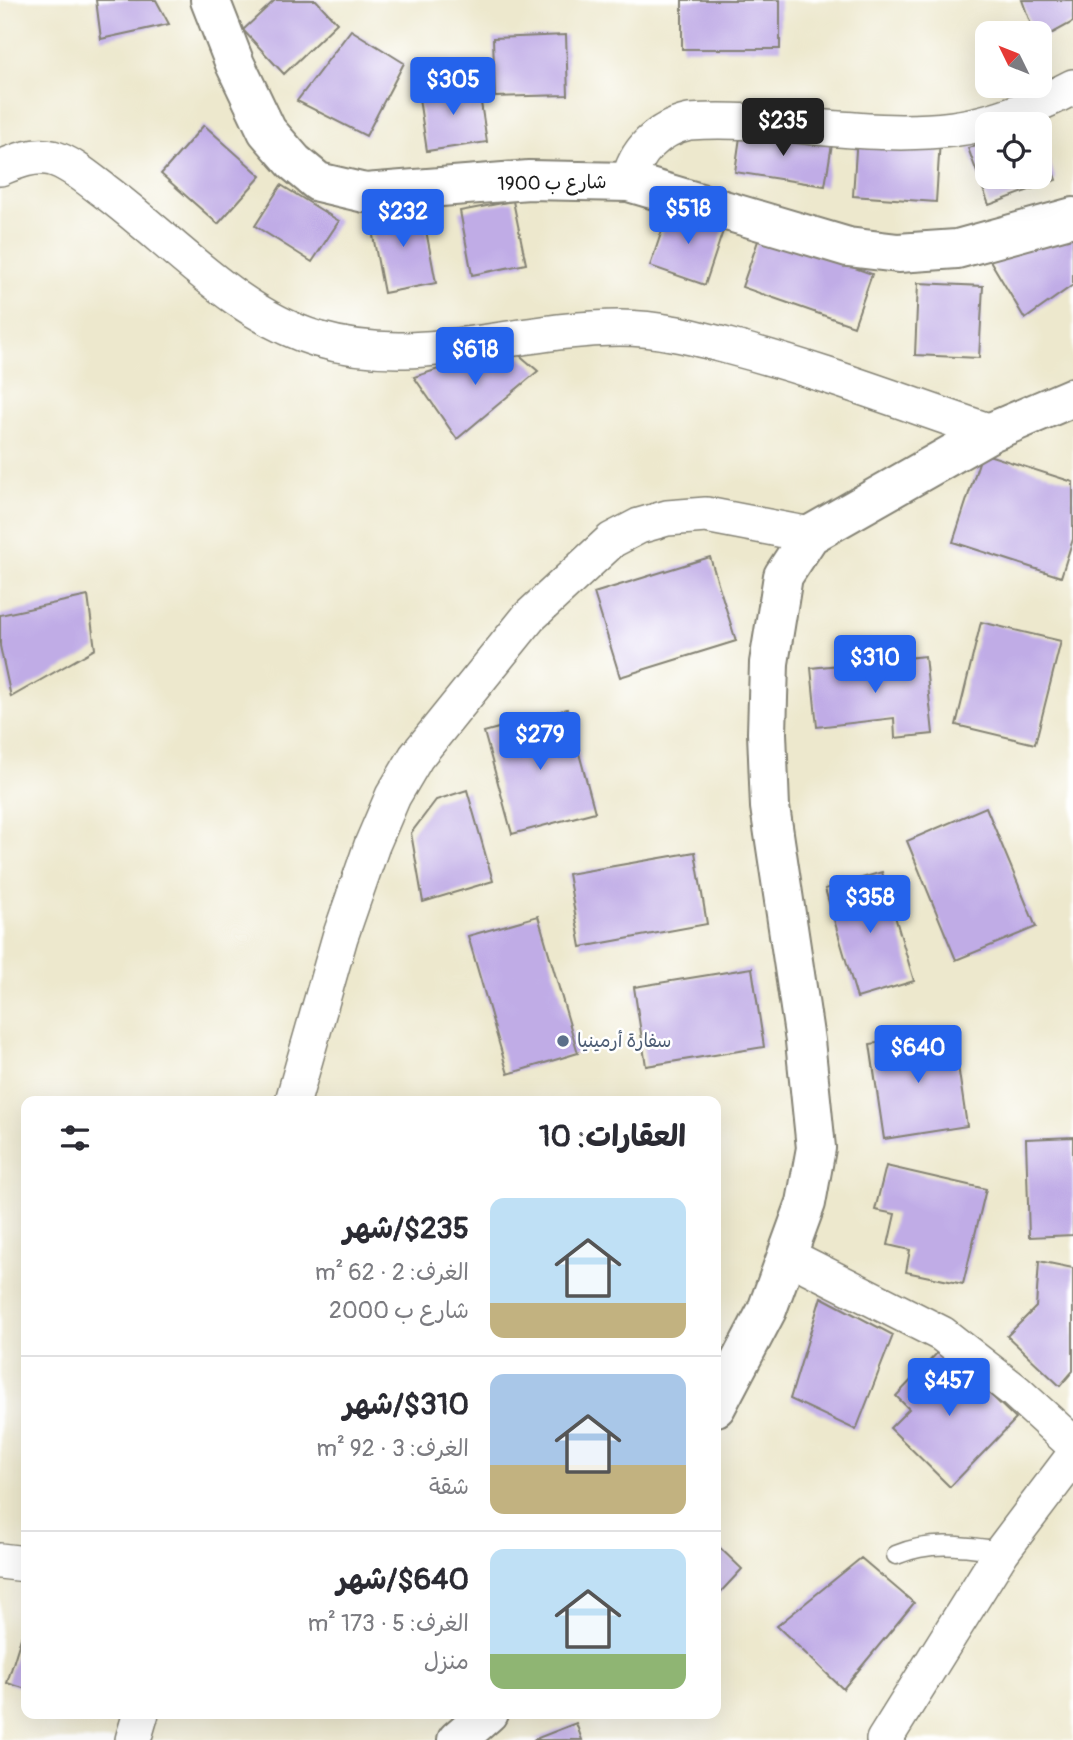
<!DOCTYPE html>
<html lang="ar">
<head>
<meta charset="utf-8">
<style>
	body { margin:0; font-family:Pangolin,"Playpen Sans Arabic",sans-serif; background:#f7f7f7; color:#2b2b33; direction:rtl; height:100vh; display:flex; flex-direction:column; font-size:26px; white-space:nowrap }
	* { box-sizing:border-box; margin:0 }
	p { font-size:23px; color:#7c7c81 }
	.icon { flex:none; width:38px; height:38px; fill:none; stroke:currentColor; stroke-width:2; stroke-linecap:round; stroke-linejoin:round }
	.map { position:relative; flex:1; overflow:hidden; direction:ltr }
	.drawer { position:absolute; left:21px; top:1096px; width:700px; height:623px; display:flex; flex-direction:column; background:#fff; border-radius:14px; box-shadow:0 7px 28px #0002; direction:rtl }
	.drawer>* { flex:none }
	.needle { width:46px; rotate:313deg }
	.tools { position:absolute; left:975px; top:21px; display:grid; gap:14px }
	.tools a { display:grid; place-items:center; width:77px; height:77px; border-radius:14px; background:#fff; box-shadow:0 7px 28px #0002; font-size:35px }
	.price { position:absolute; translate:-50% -60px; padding:0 16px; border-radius:7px; background:#2563eb; color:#fff; font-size:23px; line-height:46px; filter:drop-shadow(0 2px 4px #0008) }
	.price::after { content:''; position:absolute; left:50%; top:42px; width:21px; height:16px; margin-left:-10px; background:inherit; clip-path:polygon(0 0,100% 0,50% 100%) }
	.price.current { background:#222; color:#fff }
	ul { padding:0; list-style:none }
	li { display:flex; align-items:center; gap:21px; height:175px; padding:0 35px }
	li+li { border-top:2px solid #e1e1e2 }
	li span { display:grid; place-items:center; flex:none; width:196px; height:140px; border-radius:14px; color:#555 }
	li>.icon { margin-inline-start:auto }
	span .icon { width:84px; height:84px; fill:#fffc; stroke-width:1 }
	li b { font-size:30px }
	h2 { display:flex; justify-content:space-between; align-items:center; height:84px; padding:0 35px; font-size:30px }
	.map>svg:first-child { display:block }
</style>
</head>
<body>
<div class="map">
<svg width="1073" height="1740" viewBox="0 0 1073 1740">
	<rect width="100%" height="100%" fill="#fff"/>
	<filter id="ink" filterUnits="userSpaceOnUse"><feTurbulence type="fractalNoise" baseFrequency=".0143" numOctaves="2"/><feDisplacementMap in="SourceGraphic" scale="14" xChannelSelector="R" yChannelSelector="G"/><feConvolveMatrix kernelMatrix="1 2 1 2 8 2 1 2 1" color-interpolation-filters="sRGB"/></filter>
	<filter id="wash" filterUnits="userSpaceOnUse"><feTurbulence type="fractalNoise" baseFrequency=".00686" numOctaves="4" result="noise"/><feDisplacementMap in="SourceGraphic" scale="28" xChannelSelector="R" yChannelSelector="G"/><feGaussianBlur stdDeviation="1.57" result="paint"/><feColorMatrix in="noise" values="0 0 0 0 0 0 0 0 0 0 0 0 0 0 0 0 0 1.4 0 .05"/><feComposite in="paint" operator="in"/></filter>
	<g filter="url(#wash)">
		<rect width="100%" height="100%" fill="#ede8cd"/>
		<g id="blocks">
			<path fill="#c0ace6" d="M96 0H156L169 24 101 39Z
				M275 0H316L337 23 284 74 243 30Z
				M682 0H780V49H682Z
				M1022 0H1073V22L1040 40V33H1034Z
				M351 30 404 63 366 136 297 101Z
				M566 35 568 95 495 97 493 38Z
				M478 83 487 142 427 151 418 92Z
				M204 125 261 176 218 224 161 174Z
				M741 130 832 144 825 186 735 172Z
				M1040 134 1056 180 989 205 968 148 987 141V177H1040Z
				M857 135 940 140 936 202 853 196Z
				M281 185 339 221 312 262 255 226Z
				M513 201 526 264 472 275 460 211Z
				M421 204 436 283 384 293 369 215Z
				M670 207 725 225 705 285 650 266Z
				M1073 228V285L1025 319 988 257Z
				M760 235 872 274 854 326 742 287Z
				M918 283 983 286 979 358 915 355Z
				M509 346 538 371 457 439 414 377Z
				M982 453 1073 482V539L1061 577 953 542Z
				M710 557 736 641 620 677 594 593Z
				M88 596 95 649 11 697 0 646V615Z
				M981 622 1061 641 1035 744 956 725Z
				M925 656 933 734 895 738 894 718 817 727 811 668Z
				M567 709 595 812 512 834 484 732Z
				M467 790 493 881 423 902 411 833 436 800Z
				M986 807 1036 927 956 960 907 841Z
				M695 852 707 924 581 947 568 874Z
				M882 872 914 981 857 998 825 889Z
				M538 916 578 1053 508 1074 468 936Z
				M752 968 764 1047 646 1066 634 987Z
				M953 1032 967 1126 884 1139 870 1044Z
				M1073 1137V1235L1029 1237 1026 1139Z
				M886 1166 986 1189 963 1284 906 1272 910 1250 888 1245 895 1214 875 1210Z
				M1039 1261 1073 1268V1371L1060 1386 1007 1336 1036 1307Z
				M821 1297 893 1335 856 1430 790 1399Z
				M942 1348 1016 1419 950 1487 890 1428 909 1409 896 1396Z
				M716 1544 742 1569 716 1597Z
				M861 1558 914 1603 843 1689 777 1626Z
				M26 1622V1689L7 1683Z
				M576 1723 582 1740H533Z"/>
		</g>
	</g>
	<g filter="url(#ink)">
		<use href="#blocks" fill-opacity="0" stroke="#848274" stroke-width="2"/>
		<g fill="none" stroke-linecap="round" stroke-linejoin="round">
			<g stroke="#848274" stroke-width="21">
				<path id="service" d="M896 1555C931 1540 965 1546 1002 1551"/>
			</g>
			<g stroke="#848274" stroke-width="38">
				<path id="minor" d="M0 168C17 161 34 154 52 158 71 163 91 181 106 192 173 242 235 314 317 339 418 369 518 328 620 328 658 328 694 337 731 347 819 370 905 403 991 432
					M629 182C635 151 658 129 689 122 776 116 865 140 952 129 993 124 1037 106 1073 87
					M293 1101 340 937 372 845 393 796 416 757 529 617 612 540 639 526 667 518 706 515 810 535
					M786 1255 942 1334 1015 1391 1073 1444
					M0 1561 26 1564
					M133 1740 141 1713
					M884 1740 1002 1551 1073 1457"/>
			</g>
			<g stroke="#848274" stroke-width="42">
				<path id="tertiary" d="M210 0 235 64 267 131 294 162 318 182 365 193 529 180 629 182 848 247 898 253 957 249 1073 217
					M716 1407 767 1310 806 1203 816 1148 805 1041 770 807 767 733 769 663 783 576 810 535 991 432 1073 397
					M457 1740 488 1713"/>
			</g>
			<use href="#service" stroke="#fff" stroke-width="18"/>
			<use href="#minor" stroke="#fff" stroke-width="35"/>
			<use href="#tertiary" stroke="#fff" stroke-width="38"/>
		</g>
	</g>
	<circle fill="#5c6f8a" stroke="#fff" stroke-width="2.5" cx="563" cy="1041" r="7"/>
	<g text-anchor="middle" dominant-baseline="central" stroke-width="5" stroke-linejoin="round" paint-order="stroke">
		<g font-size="19" fill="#1c1c1c" stroke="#fff">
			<text transform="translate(552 183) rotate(-1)">شارع ب 1900</text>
		</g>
		<g font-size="19" fill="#4e5e75" stroke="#fff" text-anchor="start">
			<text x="577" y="1041">سفارة أرمينيا</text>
		</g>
	</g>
</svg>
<div class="tools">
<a><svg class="needle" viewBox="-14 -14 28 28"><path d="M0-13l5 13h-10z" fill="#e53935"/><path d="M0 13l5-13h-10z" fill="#7c7c81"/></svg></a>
<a><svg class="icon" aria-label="locate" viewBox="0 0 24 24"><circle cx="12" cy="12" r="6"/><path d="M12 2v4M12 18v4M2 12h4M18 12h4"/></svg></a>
</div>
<b class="price" style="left:453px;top:117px">$305</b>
<b class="price current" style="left:783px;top:158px">$235</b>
<b class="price" style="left:688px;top:246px">$518</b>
<b class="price" style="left:403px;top:249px">$232</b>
<b class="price" style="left:475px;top:387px">$618</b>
<b class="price" style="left:875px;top:695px">$310</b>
<b class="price" style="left:540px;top:772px">$279</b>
<b class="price" style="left:870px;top:935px">$358</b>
<b class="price" style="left:918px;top:1085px">$640</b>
<b class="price" style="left:949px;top:1418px">$457</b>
<section class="drawer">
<h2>العقارات: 10<svg class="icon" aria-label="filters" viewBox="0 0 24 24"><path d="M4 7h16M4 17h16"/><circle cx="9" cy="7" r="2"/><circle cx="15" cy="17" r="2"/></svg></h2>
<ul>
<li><span style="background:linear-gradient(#bfe0f5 75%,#c2b280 0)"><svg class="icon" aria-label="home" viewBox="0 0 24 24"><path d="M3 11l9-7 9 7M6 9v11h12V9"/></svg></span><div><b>$235/شهر</b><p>الغرف: 2 · 62 m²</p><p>شارع ب 2000</p></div></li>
<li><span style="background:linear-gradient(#a9c7e8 65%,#c2b280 0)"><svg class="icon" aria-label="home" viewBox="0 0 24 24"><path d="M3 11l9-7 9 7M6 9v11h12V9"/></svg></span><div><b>$310/شهر</b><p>الغرف: 3 · 92 m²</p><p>شقة</p></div></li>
<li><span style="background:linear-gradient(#bfe0f5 75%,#8fb573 0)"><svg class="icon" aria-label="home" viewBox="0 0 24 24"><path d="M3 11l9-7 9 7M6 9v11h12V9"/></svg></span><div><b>$640/شهر</b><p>الغرف: 5 · 173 m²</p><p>منزل</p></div></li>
</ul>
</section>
</div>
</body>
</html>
